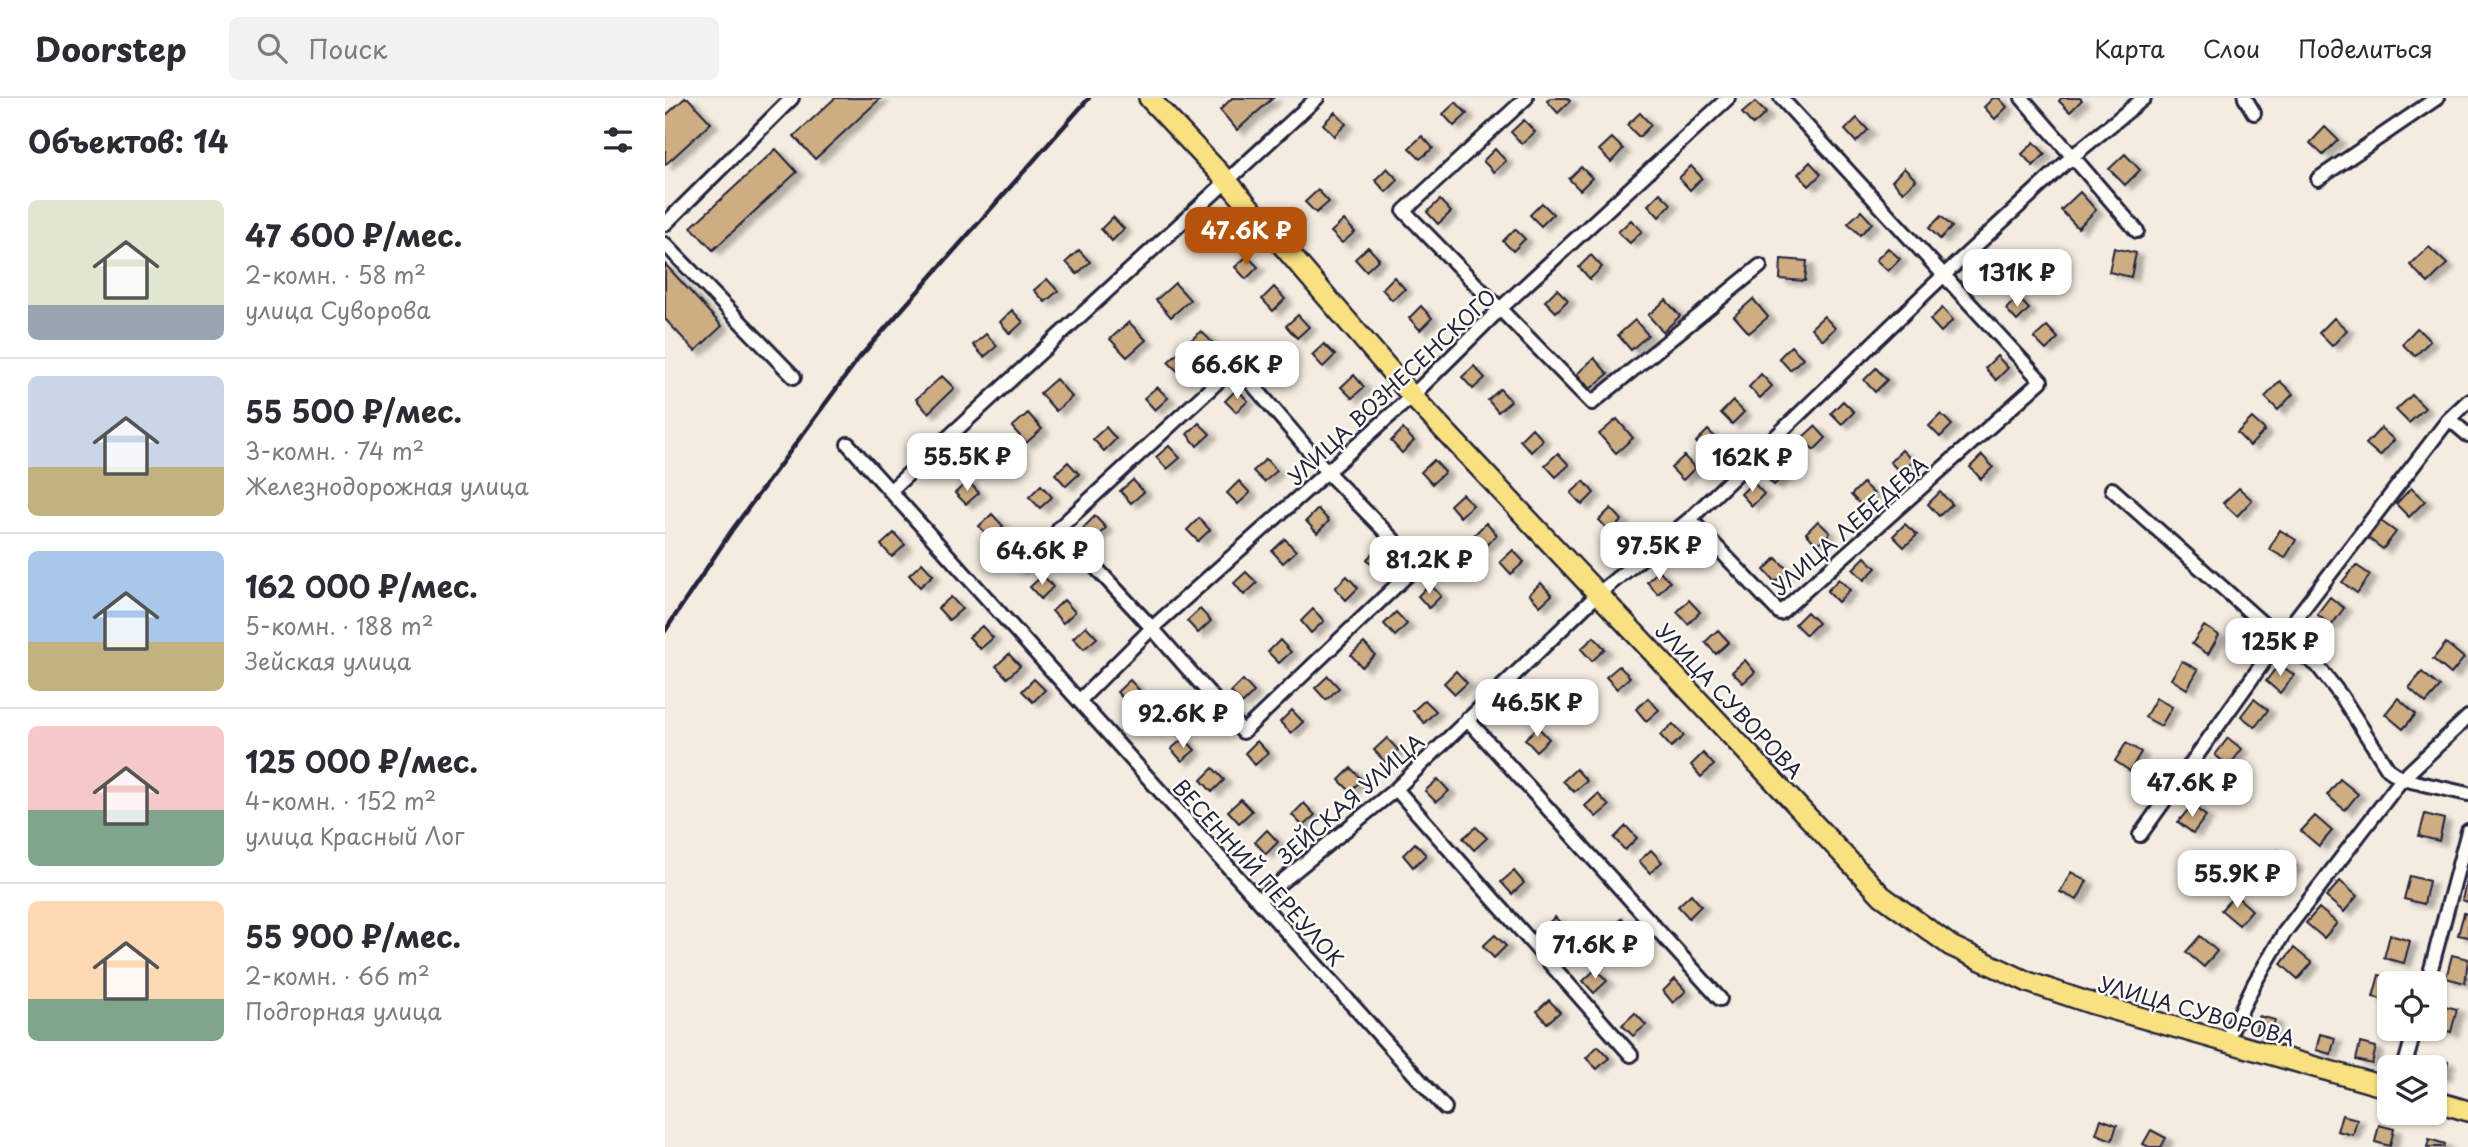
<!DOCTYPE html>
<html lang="ru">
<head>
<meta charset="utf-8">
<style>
	body { margin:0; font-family:"Playpen Sans",sans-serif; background:#f2f2f3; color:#2b2b33; height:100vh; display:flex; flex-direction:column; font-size:26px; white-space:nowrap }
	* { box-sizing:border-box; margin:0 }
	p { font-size:23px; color:#7c7c81 }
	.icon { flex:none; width:38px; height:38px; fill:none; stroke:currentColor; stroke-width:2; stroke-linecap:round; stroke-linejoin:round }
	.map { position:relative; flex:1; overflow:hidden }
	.panel { display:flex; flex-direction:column; background:#fff; width:665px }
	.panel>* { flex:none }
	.tools { position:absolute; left:1712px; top:873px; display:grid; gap:14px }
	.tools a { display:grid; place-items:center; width:70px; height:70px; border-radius:10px; background:#fff; box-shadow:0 2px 5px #0004; font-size:35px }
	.price { position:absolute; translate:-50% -60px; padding:0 16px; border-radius:14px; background:#fff; color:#222; font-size:23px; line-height:46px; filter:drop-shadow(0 2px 4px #0008) }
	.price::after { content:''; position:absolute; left:50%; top:42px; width:21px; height:16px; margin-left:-10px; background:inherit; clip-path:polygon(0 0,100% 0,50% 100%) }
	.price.active { background:#b45309; color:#fff }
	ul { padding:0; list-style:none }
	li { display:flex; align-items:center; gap:21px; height:175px; padding:0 28px }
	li+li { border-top:2px solid #e1e1e2 }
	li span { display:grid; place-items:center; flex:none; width:196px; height:140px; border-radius:10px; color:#555 }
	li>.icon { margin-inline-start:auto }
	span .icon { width:84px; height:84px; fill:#fffc; stroke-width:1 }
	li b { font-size:30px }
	h2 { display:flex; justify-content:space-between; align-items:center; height:84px; padding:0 28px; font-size:30px }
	header { display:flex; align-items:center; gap:42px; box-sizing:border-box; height:98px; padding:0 35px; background:#fff; border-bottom:2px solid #e1e1e2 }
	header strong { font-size:33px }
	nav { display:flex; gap:38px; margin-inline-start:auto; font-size:24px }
	.search { width:490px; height:63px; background:#f2f2f3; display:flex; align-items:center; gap:18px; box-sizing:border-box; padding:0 24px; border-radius:10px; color:#7c7c81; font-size:26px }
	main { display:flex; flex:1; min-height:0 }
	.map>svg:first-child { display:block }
</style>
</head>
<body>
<header>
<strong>Doorstep</strong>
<div class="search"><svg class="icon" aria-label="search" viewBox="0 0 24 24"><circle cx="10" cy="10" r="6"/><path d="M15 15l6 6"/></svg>Поиск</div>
<nav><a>Карта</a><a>Слои</a><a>Поделиться</a></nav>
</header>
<main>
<section class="panel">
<h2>Объектов: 14<svg class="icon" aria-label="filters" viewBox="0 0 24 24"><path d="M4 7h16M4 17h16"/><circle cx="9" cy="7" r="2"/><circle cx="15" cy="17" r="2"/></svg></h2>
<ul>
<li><span style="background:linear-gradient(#dfe7d0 75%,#9aa5b1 0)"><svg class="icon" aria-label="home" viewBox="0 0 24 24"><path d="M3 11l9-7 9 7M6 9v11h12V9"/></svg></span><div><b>47 600 ₽/мес.</b><p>2-комн. · 58 m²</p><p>улица Суворова</p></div></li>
<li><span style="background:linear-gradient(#c9d6e8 65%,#c2b280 0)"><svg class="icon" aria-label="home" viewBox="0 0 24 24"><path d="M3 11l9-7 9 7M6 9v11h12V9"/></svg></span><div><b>55 500 ₽/мес.</b><p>3-комн. · 74 m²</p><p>Железнодорожная улица</p></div></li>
<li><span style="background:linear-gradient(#a9c7e8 65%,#c2b280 0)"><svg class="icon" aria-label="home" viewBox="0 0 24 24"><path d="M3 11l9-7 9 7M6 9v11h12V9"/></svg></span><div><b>162 000 ₽/мес.</b><p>5-комн. · 188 m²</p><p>Зейская улица</p></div></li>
<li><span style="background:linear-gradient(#f6c9c9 60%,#7fa58c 0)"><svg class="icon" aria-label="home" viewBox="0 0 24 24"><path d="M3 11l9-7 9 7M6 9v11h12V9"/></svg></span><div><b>125 000 ₽/мес.</b><p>4-комн. · 152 m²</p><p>улица Красный Лог</p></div></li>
<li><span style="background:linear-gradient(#ffd9b3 70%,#7fa58c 0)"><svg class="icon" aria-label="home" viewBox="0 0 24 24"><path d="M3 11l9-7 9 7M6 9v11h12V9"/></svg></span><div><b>55 900 ₽/мес.</b><p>2-комн. · 66 m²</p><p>Подгорная улица</p></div></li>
</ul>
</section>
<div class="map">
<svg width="1803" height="1049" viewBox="0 0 1803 1049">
	<defs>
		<filter id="shadow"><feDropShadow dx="7" dy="4" stdDeviation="2" flood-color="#0004"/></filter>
	</defs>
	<rect width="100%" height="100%" fill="#f4ece0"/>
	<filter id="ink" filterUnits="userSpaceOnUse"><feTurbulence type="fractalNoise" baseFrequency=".0143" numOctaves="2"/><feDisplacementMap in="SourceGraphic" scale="14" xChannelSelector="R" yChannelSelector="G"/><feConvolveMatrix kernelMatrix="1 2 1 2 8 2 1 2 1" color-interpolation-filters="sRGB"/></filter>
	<g filter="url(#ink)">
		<path fill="#cfad82" stroke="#22223b" stroke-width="2" filter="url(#shadow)" d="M20 0H23L46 25 0 67V18Z
			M170 0H216L150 61 129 38Z
			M567 0H608L572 32 555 12Z
			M885 0H902L905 3 893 15 882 3Z
			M1328 0H1334L1342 9 1330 21 1319 9Z
			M1396 0H1415L1417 2 1405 14 1394 3Z
			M791 4 802 16 789 28 778 16Z
			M1090 4 1101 15 1088 27 1077 15Z
			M670 14 681 26 669 38 658 26Z
			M975 15 986 27 974 39 962 27Z
			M1192 20 1203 32 1191 44 1180 32Z
			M859 22 870 34 857 46 846 34Z
			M1660 29 1673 42 1658 57 1645 45Z
			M757 38 768 50 755 61 744 50Z
			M947 40 958 51 946 64 934 52Z
			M1369 44 1380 56 1368 68 1357 56Z
			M111 51 132 74 48 152 26 129Z
			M830 51 841 63 829 74 818 63Z
			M1460 56 1475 72 1460 87 1444 71Z
			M1145 64 1156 76 1144 88 1133 76Z
			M1026 68 1037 80 1025 92 1014 80Z
			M916 69 927 80 915 92 904 81Z
			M722 70 733 82 721 94 710 82Z
			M1239 70 1251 82 1238 94 1227 83Z
			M653 92 664 104 651 115 640 104Z
			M1415 94 1431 112 1413 130 1396 112Z
			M995 95 1006 106 994 119 983 107Z
			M775 102 786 114 773 126 762 114Z
			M877 105 888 116 876 128 865 117Z
			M1196 113 1207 125 1195 137 1183 125Z
			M1276 118 1287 129 1275 141 1264 130Z
			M448 119 459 131 447 143 436 131Z
			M679 122 690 134 677 145 666 134Z
			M966 122 977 133 965 145 953 134Z
			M556 125 567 136 554 148 543 136Z
			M850 131 860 141 848 153 838 143Z
			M703 149 714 161 701 173 690 161Z
			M1764 149 1782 166 1763 185 1745 167Z
			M1223 150 1235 161 1223 173 1211 162Z
			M1449 150 1471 155 1466 179 1444 174Z
			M414 152 425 164 412 176 401 164Z
			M926 157 937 169 925 181 914 169Z
			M582 158 593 169 581 181 570 169Z
			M1116 161 1142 163 1140 183 1115 181Z
			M1324 165 1335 176 1323 188 1311 177Z
			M0 166 57 228 30 253 0 221Z
			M729 179 740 191 727 202 717 191Z
			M382 181 393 193 380 204 369 192Z
			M510 185 525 202 506 219 491 202Z
			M609 189 620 201 608 213 597 201Z
			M892 191 903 202 891 214 880 203Z
			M1353 199 1364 211 1352 223 1341 211Z
			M1088 201 1103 219 1084 235 1069 218Z
			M1001 202 1015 218 998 234 983 217Z
			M756 208 767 220 755 232 744 220Z
			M1277 210 1288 222 1276 234 1265 222Z
			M347 212 358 224 345 236 335 224Z
			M633 217 644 229 632 240 621 228Z
			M1159 218 1170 230 1158 242 1146 230Z
			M1669 220 1682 232 1667 248 1654 235Z
			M970 222 983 237 966 252 953 237Z
			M464 224 481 242 462 259 445 241Z
			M1382 228 1393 240 1381 252 1369 240Z
			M1752 230 1765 243 1750 258 1737 246Z
			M536 233 551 248 519 279 503 264Z
			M321 236 332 248 319 259 308 247Z
			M659 246 670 257 658 269 647 257Z
			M1126 248 1138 260 1125 272 1114 260Z
			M1332 258 1343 270 1331 282 1320 270Z
			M929 260 943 276 925 291 912 276Z
			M809 268 820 280 808 291 797 279Z
			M1211 270 1222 282 1210 294 1199 282Z
			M1096 276 1107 288 1095 300 1084 289Z
			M689 277 699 289 687 300 676 289Z
			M277 278 289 290 263 315 251 301Z
			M391 281 407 299 391 313 375 295Z
			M1615 283 1628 296 1613 312 1600 299Z
			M492 289 503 300 490 312 479 300Z
			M572 291 583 303 571 314 560 303Z
			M835 291 846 303 833 314 823 302Z
			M1747 297 1760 310 1744 325 1731 312Z
			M1068 303 1079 314 1067 326 1056 315Z
			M1178 303 1189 314 1177 326 1166 315Z
			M363 315 377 331 361 345 347 329Z
			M1276 316 1287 327 1275 339 1264 328Z
			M1587 320 1600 332 1585 348 1572 335Z
			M952 321 968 340 951 355 934 336Z
			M534 325 545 336 532 348 522 336Z
			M1150 328 1161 340 1149 352 1137 340Z
			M441 329 451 341 439 353 428 341Z
			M867 330 878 342 866 354 855 342Z
			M1716 330 1729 342 1715 358 1701 346Z
			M738 331 749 343 737 355 726 343Z
			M1043 332 1054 343 1042 355 1031 344Z
			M504 348 515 360 502 371 491 359Z
			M1237 352 1248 363 1236 375 1225 364Z
			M893 355 904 367 891 379 880 367Z
			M1317 357 1328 369 1316 381 1305 369Z
			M1019 358 1030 370 1018 382 1006 370Z
			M601 361 612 373 599 384 588 373Z
			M769 362 780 374 767 386 756 374Z
			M1109 363 1121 375 1109 387 1097 375Z
			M403 364 414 376 401 388 390 376Z
			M468 382 479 394 466 405 455 393Z
			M303 383 314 395 301 406 290 395Z
			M574 383 585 395 573 406 562 395Z
			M919 383 929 395 917 407 906 395Z
			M1088 384 1099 396 1087 408 1076 396Z
			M1198 385 1209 396 1197 408 1186 397Z
			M376 387 387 399 375 410 364 399Z
			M1574 390 1587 402 1572 418 1558 405Z
			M1746 390 1760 403 1744 419 1731 406Z
			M1275 394 1287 406 1274 418 1263 406Z
			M797 396 808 407 795 419 785 407Z
			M946 410 957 422 945 434 934 422Z
			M653 411 664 423 652 435 641 423Z
			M327 416 338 428 325 440 314 428Z
			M430 418 441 430 428 442 418 430Z
			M534 420 545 432 533 443 522 432Z
			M1153 423 1165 435 1152 447 1141 435Z
			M1716 423 1731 434 1718 451 1703 440Z
			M821 425 832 437 820 448 809 437Z
			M1240 426 1252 437 1239 449 1228 438Z
			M1615 432 1631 442 1620 460 1604 451Z
			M229 435 240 447 227 459 216 447Z
			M620 441 631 453 618 465 607 453Z
			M714 449 725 461 713 473 702 461Z
			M355 450 366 461 353 473 343 461Z
			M848 452 859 464 846 476 835 464Z
			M1200 459 1211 470 1199 482 1188 471Z
			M1111 460 1123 472 1110 484 1099 472Z
			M257 465 268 477 255 489 244 477Z
			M1691 467 1705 477 1692 495 1677 484Z
			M994 472 1005 484 993 496 982 484Z
			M581 474 592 485 579 497 569 485Z
			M378 477 388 489 376 501 365 489Z
			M682 478 693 490 681 502 670 490Z
			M1174 481 1185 492 1173 504 1162 493Z
			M876 485 887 497 875 508 864 496Z
			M765 486 776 498 764 510 753 498Z
			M286 499 297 511 284 522 273 510Z
			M1665 499 1679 510 1666 528 1652 516Z
			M399 502 410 514 398 525 387 513Z
			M1024 502 1035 514 1023 526 1012 514Z
			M535 511 546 523 533 535 522 523Z
			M648 511 659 523 646 535 636 523Z
			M731 514 742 526 730 538 719 526Z
			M1142 514 1153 525 1141 537 1130 526Z
			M317 528 328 540 315 551 304 539Z
			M421 528 432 540 419 551 408 540Z
			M1539 528 1554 537 1543 556 1527 546Z
			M1053 532 1064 544 1051 556 1040 544Z
			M929 539 940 551 927 563 916 551Z
			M615 542 626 554 614 565 603 554Z
			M699 545 710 557 697 569 686 557Z
			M1781 545 1799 560 1786 576 1768 561Z
			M344 556 355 568 342 580 331 568Z
			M1080 562 1090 574 1078 585 1067 574Z
			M1517 563 1533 572 1522 591 1506 581Z
			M1614 566 1629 577 1615 595 1601 583Z
			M954 568 965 579 952 591 941 579Z
			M791 573 802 585 790 596 779 585Z
			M1757 574 1775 589 1761 605 1744 590Z
			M663 578 674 590 661 602 650 590Z
			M369 581 380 592 368 604 357 593Z
			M465 582 476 594 463 606 452 594Z
			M578 582 589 594 577 606 566 594Z
			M983 600 994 612 981 623 971 611Z
			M1491 600 1507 609 1496 628 1480 619Z
			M1733 600 1751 616 1738 631 1720 616Z
			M1589 601 1603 612 1590 629 1576 618Z
			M760 602 771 613 759 625 748 613Z
			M493 611 504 623 491 634 480 623Z
			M627 612 638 624 626 635 615 624Z
			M1008 626 1019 638 1006 649 995 637Z
			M873 629 884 641 871 653 860 641Z
			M519 640 530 652 517 663 506 651Z
			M722 640 733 652 720 664 709 652Z
			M1563 640 1577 651 1564 668 1550 657Z
			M592 643 603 655 590 667 580 655Z
			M1461 645 1476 654 1465 673 1450 663Z
			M1038 655 1049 667 1036 679 1026 667Z
			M548 670 559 682 547 694 536 682Z
			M686 670 697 682 685 693 674 682Z
			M911 671 922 683 909 694 898 683Z
			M773 681 784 693 771 704 760 693Z
			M1675 681 1693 696 1680 712 1662 697Z
			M933 696 944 708 931 719 920 708Z
			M576 701 587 713 574 725 563 713Z
			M639 705 650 717 638 728 627 717Z
			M1527 707 1541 718 1528 735 1513 724Z
			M1760 716 1779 721 1774 743 1754 738Z
			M1650 718 1667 733 1654 748 1636 733Z
			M961 728 972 740 960 752 949 740Z
			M811 729 822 740 809 752 798 740Z
			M602 732 613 744 601 756 590 744Z
			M750 745 761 757 748 769 738 757Z
			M986 752 997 764 985 775 974 763Z
			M1613 752 1631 768 1617 783 1600 768Z
			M849 773 859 785 847 796 836 784Z
			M1406 774 1422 783 1412 802 1395 794Z
			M1745 778 1764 783 1759 806 1739 801Z
			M1802 780H1803V804L1797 802Z
			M1675 783 1692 798 1679 814 1661 799Z
			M1026 796 1036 808 1024 820 1013 808Z
			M1570 797 1587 812 1574 827 1556 812Z
			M1654 810 1672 825 1659 840 1641 825Z
			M1799 815 1803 816V839L1793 837Z
			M890 819 901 831 888 842 877 831Z
			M957 820 968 832 956 844 945 832Z
			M830 837 841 848 829 860 818 848Z
			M1725 837 1745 843 1739 865 1719 860Z
			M1535 838 1552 853 1539 869 1521 854Z
			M1629 850 1647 865 1633 881 1616 866Z
			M1787 857 1803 861 1800 885 1781 880Z
			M931 871 942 883 929 895 918 883Z
			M1714 877 1734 882 1733 886H1724V903L1708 899Z
			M1010 881 1021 893 1008 905 998 893Z
			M884 902 895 914 882 925 872 913Z
			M1772 906 1792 911 1786 934 1769 930Z
			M970 915 981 927 968 938 957 927Z
			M1594 918 1610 922 1605 939 1590 935Z
			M1655 936 1670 940 1666 956 1651 952Z
			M1695 945 1711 949 1707 966 1691 962Z
			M933 948 944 960 932 971 921 960Z
			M1767 960 1783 964 1779 978 1769 976V970H1765Z
			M1677 1017 1692 1021 1688 1037 1672 1033Z
			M1436 1021 1452 1027 1447 1042 1431 1036Z
			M1714 1027 1729 1031 1725 1048 1710 1044Z
			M1486 1032 1501 1040 1496 1049H1484L1478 1046Z
			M1764 1041 1780 1046 1779 1049H1762Z"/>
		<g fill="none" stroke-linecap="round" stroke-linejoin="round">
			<g stroke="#22223b" stroke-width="18">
				<path id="street" d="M861 0 739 113 927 305 1095 168
					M1357 0 1472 133
					M1580 0 1589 15
					M1653 81 1772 0
					M0 126 127 0
					M0 146 129 279
					M571 267 663 375 753 467 578 634 487 530 394 430Z
					M1784 321 1803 337
					M183 346 780 1010
					M1447 391 1615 541 1652 567 1677 599 1723 671 1737 681 1803 696
					M226 392 652 0
					M1025 421 1115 515 1376 283 1116 0
					M414 603 487 530 747 298 836 210 1063 0
					M802 621 1055 901
					M731 691 966 957
					M1475 737 1615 541 1784 321 1803 303
					M594 802 731 691 934 495 1025 421 1278 178 1409 57 1479 0
					M1762 886 1803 733
					M1560 945 1590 884 1619 835 1737 681 1803 619
					M1739 970 1750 931"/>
			</g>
			<g stroke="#22223b" stroke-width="24">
				<path id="primary" d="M484 0 562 83 747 298 1217 798 1286 848 1363 884 1425 905 1724 990
					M1769 1003 1803 1013"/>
			</g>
			<use href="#street" stroke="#fdfcf7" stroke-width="12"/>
			<use href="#primary" stroke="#f9e181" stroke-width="19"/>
			<path stroke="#22223b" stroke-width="4.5" d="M0 533 67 432 194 260 424 0"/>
		</g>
	</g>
	<g text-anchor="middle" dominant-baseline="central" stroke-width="5" stroke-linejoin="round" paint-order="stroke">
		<g font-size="21" fill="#22223b" stroke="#fdfcf7">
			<text transform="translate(726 288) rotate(-43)">УЛИЦА ВОЗНЕСЕНСКОГО</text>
			<text transform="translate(1184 427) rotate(-41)">УЛИЦА ЛЕБЕДЕВА</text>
			<text transform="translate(1065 602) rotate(47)">УЛИЦА СУВОРОВА</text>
			<text transform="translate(685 700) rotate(-41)">ЗЕЙСКАЯ УЛИЦА</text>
			<text transform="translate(594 774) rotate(48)">ВЕСЕННИЙ ПЕРЕУЛОК</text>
			<text transform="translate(1532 912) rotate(16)">УЛИЦА СУВОРОВА</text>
		</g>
	</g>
</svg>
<div class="tools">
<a><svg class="icon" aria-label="locate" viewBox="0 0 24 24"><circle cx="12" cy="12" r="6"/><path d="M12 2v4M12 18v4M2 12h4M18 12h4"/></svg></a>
<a><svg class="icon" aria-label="layers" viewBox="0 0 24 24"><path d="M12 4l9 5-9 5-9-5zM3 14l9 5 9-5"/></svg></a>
</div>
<b class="price active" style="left:581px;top:169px">47.6K ₽</b>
<b class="price" style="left:1352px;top:211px">131K ₽</b>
<b class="price" style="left:572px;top:303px">66.6K ₽</b>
<b class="price" style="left:302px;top:395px">55.5K ₽</b>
<b class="price" style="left:1087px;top:396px">162K ₽</b>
<b class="price" style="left:994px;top:484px">97.5K ₽</b>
<b class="price" style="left:377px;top:489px">64.6K ₽</b>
<b class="price" style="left:764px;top:498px">81.2K ₽</b>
<b class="price" style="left:1615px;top:580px">125K ₽</b>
<b class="price" style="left:872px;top:641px">46.5K ₽</b>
<b class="price" style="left:518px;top:652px">92.6K ₽</b>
<b class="price" style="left:1527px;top:721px">47.6K ₽</b>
<b class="price" style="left:1572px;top:812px">55.9K ₽</b>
<b class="price" style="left:930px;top:883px">71.6K ₽</b>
</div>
</main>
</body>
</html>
